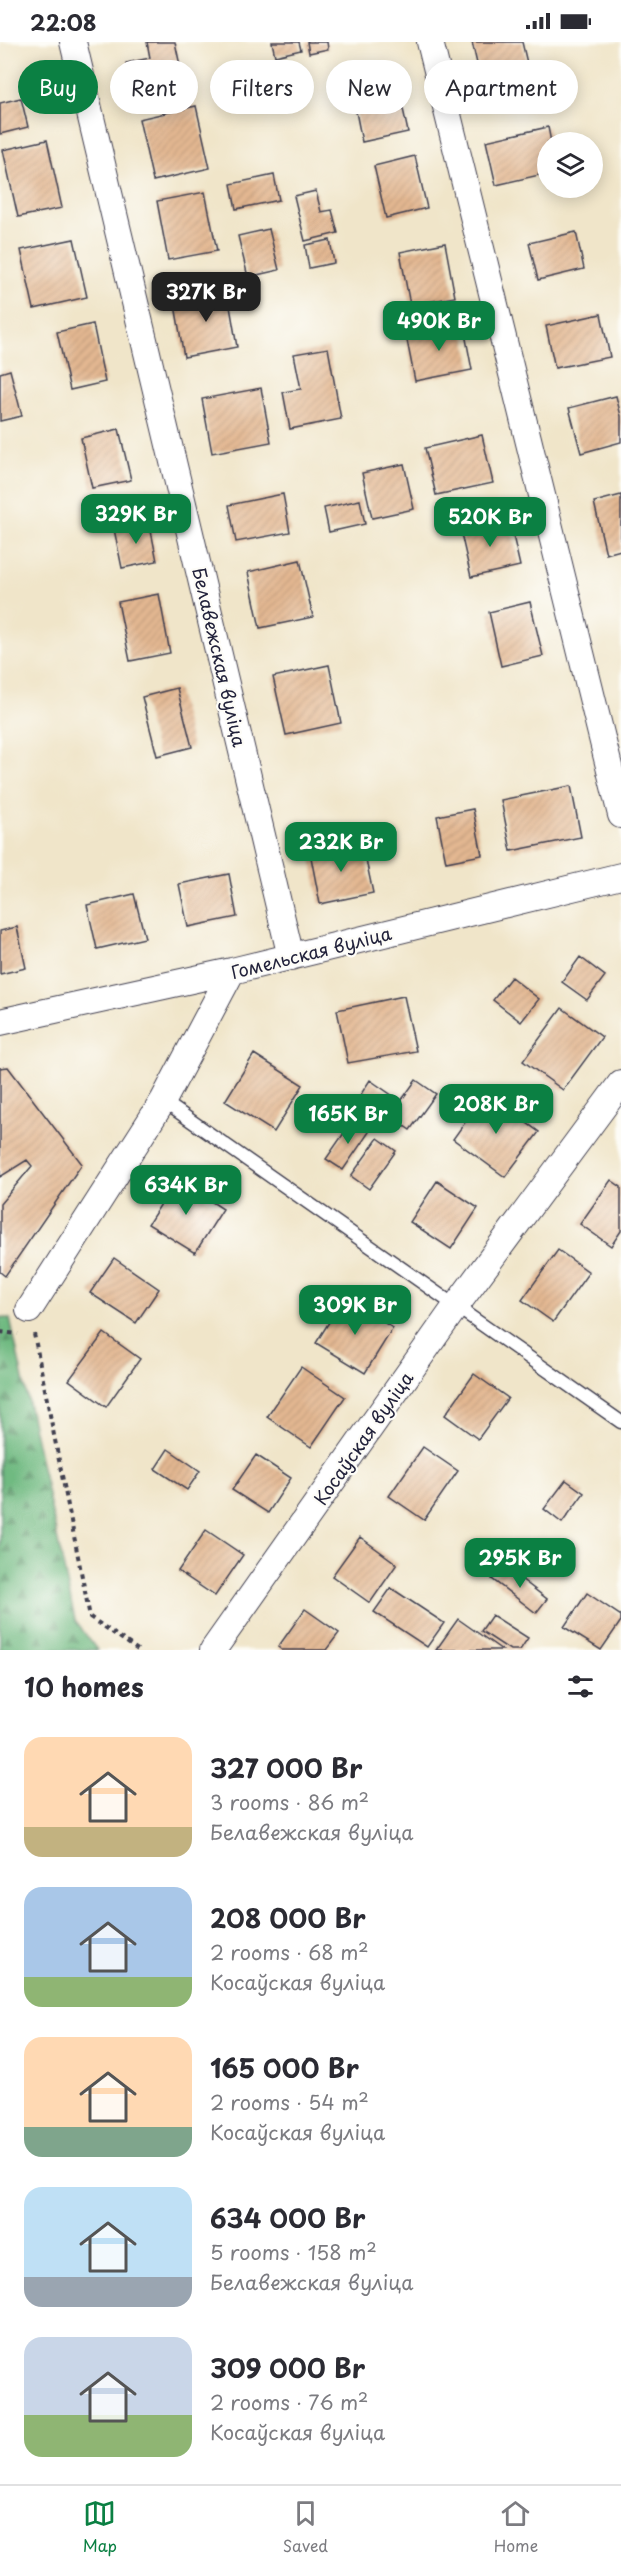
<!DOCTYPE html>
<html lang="en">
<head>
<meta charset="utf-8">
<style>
	body { margin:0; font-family:"Playpen Sans",sans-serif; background:#f7f7f7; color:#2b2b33; height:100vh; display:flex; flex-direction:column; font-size:22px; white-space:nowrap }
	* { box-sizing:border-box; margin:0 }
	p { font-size:20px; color:#7c7c81 }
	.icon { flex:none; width:33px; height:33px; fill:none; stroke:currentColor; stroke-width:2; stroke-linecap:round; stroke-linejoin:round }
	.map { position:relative; height:1608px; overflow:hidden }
	.details { display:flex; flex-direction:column; background:#fff; flex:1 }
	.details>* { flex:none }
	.top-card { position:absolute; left:18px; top:18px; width:585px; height:54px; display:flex; gap:12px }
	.tools { position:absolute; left:537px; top:90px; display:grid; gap:12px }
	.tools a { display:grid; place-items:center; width:66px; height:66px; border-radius:50%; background:#fff; box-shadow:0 3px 15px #0003; font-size:30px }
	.price { position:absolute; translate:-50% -51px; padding:0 14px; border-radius:12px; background:#0b8043; color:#fff; font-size:20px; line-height:39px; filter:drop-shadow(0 2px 3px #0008) }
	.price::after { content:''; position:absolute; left:50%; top:36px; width:18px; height:14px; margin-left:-9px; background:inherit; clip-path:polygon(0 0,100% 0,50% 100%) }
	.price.selected { background:#222; color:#fff }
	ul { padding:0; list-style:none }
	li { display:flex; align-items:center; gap:18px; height:150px; padding:0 24px }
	li span { display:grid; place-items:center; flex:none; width:168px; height:120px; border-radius:18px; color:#555 }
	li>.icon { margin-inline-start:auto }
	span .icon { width:72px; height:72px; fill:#fffc; stroke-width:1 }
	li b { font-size:26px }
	h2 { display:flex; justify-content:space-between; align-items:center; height:72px; padding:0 24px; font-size:26px }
	.pill { padding:0 21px; border-radius:27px; background:#fff; box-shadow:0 3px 15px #0003; font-size:21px; line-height:54px }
	.pill.selected { background:#0b8043; color:#fff }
	.status { display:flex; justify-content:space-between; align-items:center; height:42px; padding:0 30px; background:#fff; direction:ltr }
	.status svg { height:16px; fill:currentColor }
	.menu { display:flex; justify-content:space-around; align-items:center; height:84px; border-top:2px solid #e1e1e2; background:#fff; font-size:16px; color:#7c7c81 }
	.menu a { display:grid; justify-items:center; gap:3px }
	.menu .selected { color:#0b8043 }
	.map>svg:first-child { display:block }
</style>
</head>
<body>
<div class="status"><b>22:08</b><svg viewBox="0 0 49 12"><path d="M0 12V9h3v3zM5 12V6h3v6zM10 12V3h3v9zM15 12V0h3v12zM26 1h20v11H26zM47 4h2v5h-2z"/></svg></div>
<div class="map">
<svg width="621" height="1608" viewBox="0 0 621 1608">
	<defs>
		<pattern id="forest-firs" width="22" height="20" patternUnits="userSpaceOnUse" patternTransform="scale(1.5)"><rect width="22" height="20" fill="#6fba81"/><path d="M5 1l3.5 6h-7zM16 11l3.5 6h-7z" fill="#5b976b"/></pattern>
		<pattern id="building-hatch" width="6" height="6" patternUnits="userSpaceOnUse" patternTransform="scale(1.5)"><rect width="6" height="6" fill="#e3b791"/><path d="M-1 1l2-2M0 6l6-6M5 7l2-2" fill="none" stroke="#c29d7e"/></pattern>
	</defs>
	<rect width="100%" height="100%" fill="#fdfcf7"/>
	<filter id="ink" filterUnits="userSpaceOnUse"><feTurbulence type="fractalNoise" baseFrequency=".0167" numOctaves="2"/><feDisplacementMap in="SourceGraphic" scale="12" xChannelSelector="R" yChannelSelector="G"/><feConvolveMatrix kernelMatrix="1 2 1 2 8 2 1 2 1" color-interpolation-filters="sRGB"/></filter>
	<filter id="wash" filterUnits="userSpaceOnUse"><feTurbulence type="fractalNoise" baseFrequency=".008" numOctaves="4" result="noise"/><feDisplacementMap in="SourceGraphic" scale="24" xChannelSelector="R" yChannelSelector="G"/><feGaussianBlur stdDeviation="1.35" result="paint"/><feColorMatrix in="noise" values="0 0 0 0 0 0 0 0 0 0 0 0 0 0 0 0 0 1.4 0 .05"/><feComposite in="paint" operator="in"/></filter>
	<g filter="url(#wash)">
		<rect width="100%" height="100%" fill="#f0e5c9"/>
		<path fill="url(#forest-firs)" stroke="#486e5e" stroke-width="1.5" d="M0 1275 10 1277 75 1578 97 1608H0Z"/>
		<g id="blocks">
			<path fill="url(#building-hatch)" d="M147 0H175L182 33 131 44 126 21 150 16Z
				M272 0H299L301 8 275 14Z
				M307 0H327L328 7 309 11Z
				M472 0H522L532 42 484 52Z
				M256 30 261 51 224 59 220 37Z
				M395 30 408 90 362 100 350 39Z
				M21 56 28 85 0 92V61Z
				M196 64 210 126 153 139 139 77Z
				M548 85 551 100H548V131L496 143 486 99Z
				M47 98 62 166 18 175 3 108Z
				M415 114 427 166 386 176 374 124Z
				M274 133 279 158 236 167 231 142Z
				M316 149 321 170 332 168 338 191 305 199 294 154Z
				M205 150 217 209 168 218 157 159Z
				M269 187 279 228 248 235 238 194Z
				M576 190 584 227 538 238 529 201Z
				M74 197 87 255 34 267 21 208Z
				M330 198 334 221 309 226 305 203Z
				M445 201 455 255 410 263 400 210Z
				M227 247 237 305 184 315 174 257Z
				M601 272 610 315 555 326 546 284Z
				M463 281 472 328 415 339 406 293Z
				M93 282 105 340 70 348 57 290Z
				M328 306 341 377 290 387 283 350 301 347 294 312Z
				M10 328 22 374 0 379V331Z
				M261 346 271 400 212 411 202 357Z
				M616 354 621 374V400L581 411 569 366Z
				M119 387 131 438 92 446 81 396Z
				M482 393 493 441 436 453 425 406Z
				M404 422 414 467 372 476 362 431Z
				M283 452 290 490 236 500 229 463Z
				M621 453V508L606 512 594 460Z
				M360 458 365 482 329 490 324 466Z
				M509 476 520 524 471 535 460 487Z
				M149 479 157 519 122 526 114 487Z
				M300 518 313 575 260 586 248 530Z
				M159 552 170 611 130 619 118 560Z
				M530 560 543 614 501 624 489 570Z
				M329 623 341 681 286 693 273 635Z
				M177 646 192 705 157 714 142 655Z
				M571 744 581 795 511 809 501 758Z
				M473 767 482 813 446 820 437 774Z
				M362 799 373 851 320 862 310 810Z
				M229 832 237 875 188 885 179 842Z
				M134 852 145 896 97 907 87 863Z
				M17 885 26 926 0 932V889Z
				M580 915 605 934 587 958 562 940Z
				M511 935 539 957 521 980 493 958Z
				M404 954 416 1009 348 1021 337 968Z
				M562 966 602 995 563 1048 523 1019Z
				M254 1012 303 1043 274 1090 225 1059Z
				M8 1025 82 1122 5 1234 0 1230V1162L32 1124 27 1118 0 1135V1026Z
				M370 1038 393 1054 383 1067 361 1052Z
				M416 1038 436 1052 410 1088 390 1074Z
				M486 1051 539 1090 505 1135 453 1097Z
				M353 1078 369 1090 343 1128 326 1117Z
				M378 1096 396 1109 369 1147 351 1134Z
				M177 1137 223 1167 195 1211 148 1182Z
				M611 1138 621 1145V1189L611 1204 580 1182Z
				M437 1139 478 1166 451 1207 410 1180Z
				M558 1208 589 1230 553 1280 522 1258Z
				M114 1216 159 1247 136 1281 90 1251Z
				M344 1256 393 1286 365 1331 316 1301Z
				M104 1291 140 1317 106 1365 69 1338Z
				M301 1325 345 1355 311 1405 267 1375Z
				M474 1332 508 1356 478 1397 445 1373Z
				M423 1405 458 1429 424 1478 389 1454Z
				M168 1407 200 1429 187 1448 155 1427Z
				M256 1413 291 1436 268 1471 232 1448Z
				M566 1438 584 1451 562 1481 544 1467Z
				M206 1488 243 1513 215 1554 178 1529Z
				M360 1495 397 1522 370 1561 332 1534Z
				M503 1523 547 1557 536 1571 492 1537Z
				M391 1546 444 1581 427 1605 374 1570Z
				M587 1551 621 1574V1579L601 1608 564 1585Z
				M305 1567 339 1591 326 1608H282L278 1605Z
				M492 1573 528 1596 520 1608H510L481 1589Z
				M458 1577 502 1608H436Z"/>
		</g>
	</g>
	<g filter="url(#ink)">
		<use href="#blocks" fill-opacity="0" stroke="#413f50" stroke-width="1.5"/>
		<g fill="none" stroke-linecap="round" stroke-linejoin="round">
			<g stroke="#413f50" stroke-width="15">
				<path id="lane" d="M163 1059 621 1380"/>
			</g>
			<g stroke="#413f50" stroke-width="28">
				<path id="street" d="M73 0 291 915
					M430 0 621 773
					M0 980 232 929 621 834
					M29 1268 163 1059 232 929
					M213 1608 456 1264 621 1041"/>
			</g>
			<path stroke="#413f50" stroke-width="4" stroke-dasharray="4.5 4.5" stroke-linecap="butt" d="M0 1290 18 1292
				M34 1292 90 1575 138 1608"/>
			<use href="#lane" stroke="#fff" stroke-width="12"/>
			<use href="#street" stroke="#fff" stroke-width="26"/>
		</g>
	</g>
	<g text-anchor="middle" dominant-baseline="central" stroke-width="4.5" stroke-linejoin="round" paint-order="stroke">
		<g font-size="18" fill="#22223b" stroke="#fdfcf7">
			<text transform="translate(220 615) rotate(77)">Белавежская вуліца</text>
			<text transform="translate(311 910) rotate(-14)">Гомельская вуліца</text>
			<text transform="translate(363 1396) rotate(-55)">Косаўская вуліца</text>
		</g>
	</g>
</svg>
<div class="tools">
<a><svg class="icon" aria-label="layers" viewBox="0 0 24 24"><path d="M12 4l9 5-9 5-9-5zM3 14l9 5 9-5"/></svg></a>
</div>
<b class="price selected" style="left:206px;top:281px">327K Br</b>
<b class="price" style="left:439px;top:310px">490K Br</b>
<b class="price" style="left:136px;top:503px">329K Br</b>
<b class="price" style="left:490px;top:506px">520K Br</b>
<b class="price" style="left:341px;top:831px">232K Br</b>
<b class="price" style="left:496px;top:1093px">208K Br</b>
<b class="price" style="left:348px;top:1103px">165K Br</b>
<b class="price" style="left:186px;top:1174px">634K Br</b>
<b class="price" style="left:355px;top:1294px">309K Br</b>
<b class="price" style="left:520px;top:1547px">295K Br</b>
<div class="top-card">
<a class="pill selected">Buy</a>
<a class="pill">Rent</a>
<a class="pill">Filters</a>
<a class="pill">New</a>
<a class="pill">Apartment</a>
</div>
</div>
<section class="details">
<h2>10 homes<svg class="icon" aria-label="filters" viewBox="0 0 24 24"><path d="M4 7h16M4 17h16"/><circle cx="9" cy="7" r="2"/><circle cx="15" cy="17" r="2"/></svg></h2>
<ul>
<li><span style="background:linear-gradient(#ffd9b3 75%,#c2b280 0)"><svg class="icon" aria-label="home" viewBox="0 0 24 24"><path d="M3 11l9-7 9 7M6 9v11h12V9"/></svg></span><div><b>327 000 Br</b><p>3 rooms · 86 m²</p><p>Белавежская вуліца</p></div></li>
<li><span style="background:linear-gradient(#a9c7e8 75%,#8fb573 0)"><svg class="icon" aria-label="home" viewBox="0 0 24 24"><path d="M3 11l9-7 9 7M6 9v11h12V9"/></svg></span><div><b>208 000 Br</b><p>2 rooms · 68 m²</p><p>Косаўская вуліца</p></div></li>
<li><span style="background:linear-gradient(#ffd9b3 75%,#7fa58c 0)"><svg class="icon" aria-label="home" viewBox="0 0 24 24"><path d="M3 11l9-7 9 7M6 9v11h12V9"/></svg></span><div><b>165 000 Br</b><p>2 rooms · 54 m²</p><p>Косаўская вуліца</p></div></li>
<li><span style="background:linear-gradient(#bfe0f5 75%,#9aa5b1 0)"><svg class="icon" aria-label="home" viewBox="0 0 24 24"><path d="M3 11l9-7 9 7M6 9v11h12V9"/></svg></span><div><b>634 000 Br</b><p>5 rooms · 158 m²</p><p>Белавежская вуліца</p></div></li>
<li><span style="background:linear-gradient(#c9d6e8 65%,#8fb573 0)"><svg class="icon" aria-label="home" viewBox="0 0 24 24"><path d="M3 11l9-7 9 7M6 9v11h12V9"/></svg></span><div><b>309 000 Br</b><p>2 rooms · 76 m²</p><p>Косаўская вуліца</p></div></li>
</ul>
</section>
<nav class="menu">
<a class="selected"><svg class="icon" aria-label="map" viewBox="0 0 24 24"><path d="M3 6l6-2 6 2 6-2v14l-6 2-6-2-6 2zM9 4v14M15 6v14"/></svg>Map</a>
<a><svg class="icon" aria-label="saved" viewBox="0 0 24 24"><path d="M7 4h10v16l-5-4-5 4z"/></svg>Saved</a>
<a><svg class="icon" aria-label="home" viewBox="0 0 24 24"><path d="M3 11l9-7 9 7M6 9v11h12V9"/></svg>Home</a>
</nav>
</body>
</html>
